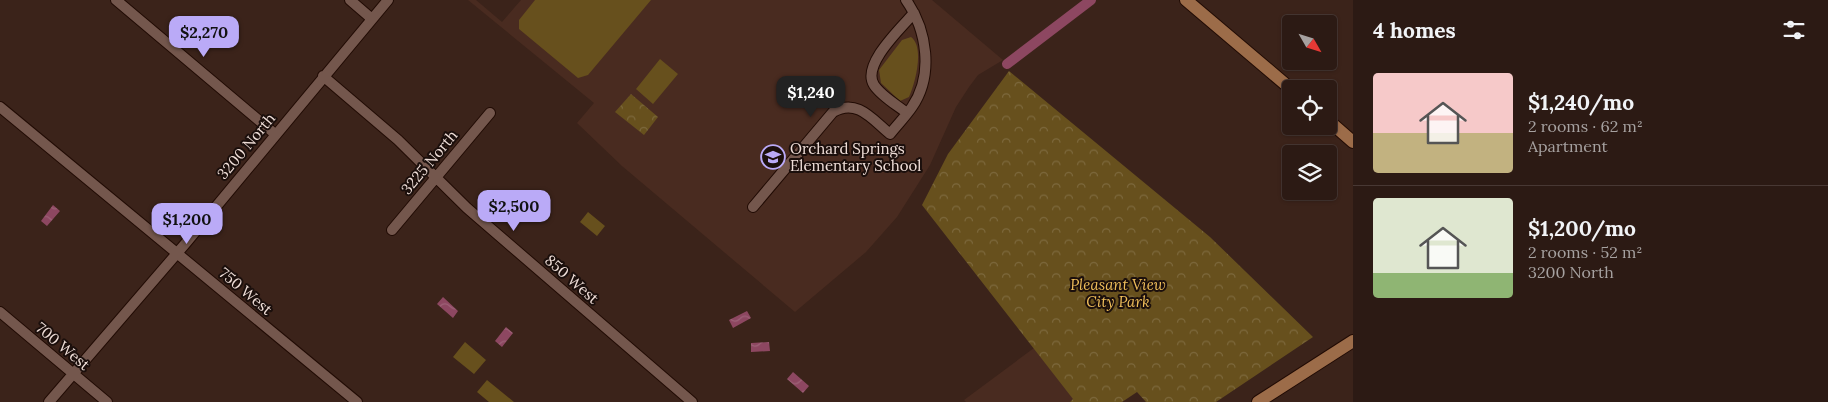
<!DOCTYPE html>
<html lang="en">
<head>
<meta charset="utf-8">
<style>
	body { margin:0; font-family:Lora,serif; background:#382722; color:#f1f3f6; height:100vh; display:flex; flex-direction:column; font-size:19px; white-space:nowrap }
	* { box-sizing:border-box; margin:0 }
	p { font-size:16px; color:#a6a1a0 }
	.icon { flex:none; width:28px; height:28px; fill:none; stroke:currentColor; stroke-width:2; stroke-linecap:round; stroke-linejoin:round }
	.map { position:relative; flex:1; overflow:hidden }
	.drawer { display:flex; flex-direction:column; background:#2c1a14; width:475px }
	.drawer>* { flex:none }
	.needle { width:32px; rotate:129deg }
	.fabs { position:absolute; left:1282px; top:15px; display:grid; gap:10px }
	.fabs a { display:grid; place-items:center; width:55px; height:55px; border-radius:5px; background:#2c1a14; box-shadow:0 1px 4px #0004,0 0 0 1px #483834; font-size:25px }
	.price { position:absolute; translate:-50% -42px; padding:0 11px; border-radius:10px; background:#baaaf7; color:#111; font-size:16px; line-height:32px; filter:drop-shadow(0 1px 2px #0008) }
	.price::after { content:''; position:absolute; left:50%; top:30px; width:15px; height:11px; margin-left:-8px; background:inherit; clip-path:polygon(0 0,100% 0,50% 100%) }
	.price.selected { background:#222; color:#fff }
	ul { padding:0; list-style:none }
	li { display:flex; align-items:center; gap:15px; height:125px; padding:0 20px }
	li+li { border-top:1px solid #483834 }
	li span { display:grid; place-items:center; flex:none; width:140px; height:100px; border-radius:5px; color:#555 }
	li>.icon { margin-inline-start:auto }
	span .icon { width:60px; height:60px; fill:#fffc; stroke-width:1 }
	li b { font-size:21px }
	h2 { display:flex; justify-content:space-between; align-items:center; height:60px; padding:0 20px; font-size:21px }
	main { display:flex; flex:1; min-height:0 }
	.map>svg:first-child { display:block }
</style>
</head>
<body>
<main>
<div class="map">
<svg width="1353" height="402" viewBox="0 0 1353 402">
	<defs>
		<pattern id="forest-crowns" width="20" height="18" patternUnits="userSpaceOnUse" patternTransform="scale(1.25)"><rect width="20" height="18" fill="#67501d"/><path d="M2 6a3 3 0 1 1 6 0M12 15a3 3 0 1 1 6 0" fill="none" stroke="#7d693d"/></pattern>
		<pattern id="water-waves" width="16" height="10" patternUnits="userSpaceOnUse" patternTransform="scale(1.25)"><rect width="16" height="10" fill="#8d4761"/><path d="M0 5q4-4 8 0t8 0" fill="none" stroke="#9d6177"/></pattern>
	</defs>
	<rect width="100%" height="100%" fill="#3b231a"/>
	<path fill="#492b20" d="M468 0H476L502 22 521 0H932L1003 60 978 75 969 87 956 107 930 165 897 217 866 252 795 312 622 166 577 123 594 103Z
		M1034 348 1074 399 1070 402H966L964 400Z"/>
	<path fill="#67501d" d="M535 0H651L588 75 578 78 519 29V20Z
		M911 37C925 47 915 84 909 97L900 101 881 83 879 70 902 40Z
		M660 59 678 74 653 104 636 89Z
		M588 212 605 226 597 236 580 222Z
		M465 342 486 360 474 374 453 357Z
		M487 380 514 402H489L477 392Z"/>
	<path fill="url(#forest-crowns)" d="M1009 71 1210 237 1313 337 1216 402H1146L1137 392 1122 402H1070L1073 399 922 205 948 154Z
		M631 94 658 117 644 135 615 112Z"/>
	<path fill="url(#water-waves)" d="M53 205 60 211 47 226 41 221Z
		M443 297 458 311 453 318 437 304Z
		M747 311 751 318 733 328 729 320Z
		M506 327 513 333 502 347 495 341Z
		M769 342 770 351 751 352V343Z
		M793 372 809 386 803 393 787 379Z"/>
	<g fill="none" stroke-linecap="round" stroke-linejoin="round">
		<path stroke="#8d4761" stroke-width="10" d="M1007 64 1091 0"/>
		<g stroke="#210b04" stroke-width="12">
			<path id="street" d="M116 0 275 134
				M350 0 372 19
				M323 76 398 140 467 208 692 402
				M0 107 357 402
				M907 113C897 105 881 96 874 85 861 65 901 28 914 13
				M753 207 833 112C857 98 872 119 890 134 897 125 906 116 912 107 934 75 927 30 906 0
				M392 230 490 113
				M0 312 107 402
				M49 402 185 244 388 0"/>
		</g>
		<g stroke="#210b04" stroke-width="14">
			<path id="secondary" d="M1186 0 1291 89
				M1329 121 1353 142
				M1258 402 1353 341"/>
		</g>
		<use href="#street" stroke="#74574d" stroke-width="10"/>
		<use href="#secondary" stroke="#9c6c49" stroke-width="12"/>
	</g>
	<defs>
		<g id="school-ring" transform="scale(1.25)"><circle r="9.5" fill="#1b0f0c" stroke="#baaaf7" stroke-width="1.5"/><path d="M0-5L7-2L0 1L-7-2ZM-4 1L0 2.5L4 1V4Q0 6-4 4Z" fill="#baaaf7"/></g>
	</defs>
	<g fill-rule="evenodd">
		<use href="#school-ring" x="773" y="157"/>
	</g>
	<g text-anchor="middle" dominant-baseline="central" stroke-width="4" stroke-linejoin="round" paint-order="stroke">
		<g font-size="15" fill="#efded8" stroke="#1b0f0c">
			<text transform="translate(246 146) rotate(-50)">3200 North</text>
			<text transform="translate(429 162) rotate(-50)">3225 North</text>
			<text transform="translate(572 279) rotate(41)">850 West</text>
			<text transform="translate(246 291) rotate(40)">750 West</text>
			<text transform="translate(63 346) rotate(40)">700 West</text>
		</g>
		<g font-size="15" fill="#efded8" stroke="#1b0f0c" text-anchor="start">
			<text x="790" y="148">Orchard Springs<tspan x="790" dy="17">Elementary School</tspan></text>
		</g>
		<g font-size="15" font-style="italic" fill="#efbe5a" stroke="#1b0f0c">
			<text x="1118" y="284">Pleasant View<tspan x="1118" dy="17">City Park</tspan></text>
		</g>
	</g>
</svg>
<div class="fabs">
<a><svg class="needle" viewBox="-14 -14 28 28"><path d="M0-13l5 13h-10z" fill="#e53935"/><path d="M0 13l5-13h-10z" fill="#a6a1a0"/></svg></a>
<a><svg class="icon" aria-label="locate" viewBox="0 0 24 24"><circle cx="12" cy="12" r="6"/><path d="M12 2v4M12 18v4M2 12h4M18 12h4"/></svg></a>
<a><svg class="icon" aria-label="layers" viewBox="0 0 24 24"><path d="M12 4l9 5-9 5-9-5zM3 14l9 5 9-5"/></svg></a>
</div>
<b class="price" style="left:204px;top:58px">$2,270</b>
<b class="price selected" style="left:811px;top:118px">$1,240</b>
<b class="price" style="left:514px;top:232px">$2,500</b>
<b class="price" style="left:187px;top:245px">$1,200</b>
</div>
<section class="drawer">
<h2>4 homes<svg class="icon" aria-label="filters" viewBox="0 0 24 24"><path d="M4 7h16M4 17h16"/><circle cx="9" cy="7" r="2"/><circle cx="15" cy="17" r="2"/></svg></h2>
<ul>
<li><span style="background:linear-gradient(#f6c9c9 60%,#c2b280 0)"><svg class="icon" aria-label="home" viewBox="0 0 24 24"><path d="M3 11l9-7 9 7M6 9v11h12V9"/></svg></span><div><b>$1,240/mo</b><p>2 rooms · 62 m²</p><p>Apartment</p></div></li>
<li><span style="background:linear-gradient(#dfe7d0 75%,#8fb573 0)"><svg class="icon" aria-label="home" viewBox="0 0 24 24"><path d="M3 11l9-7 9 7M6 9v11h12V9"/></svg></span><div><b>$1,200/mo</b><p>2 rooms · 52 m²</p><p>3200 North</p></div></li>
</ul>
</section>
</main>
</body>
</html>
